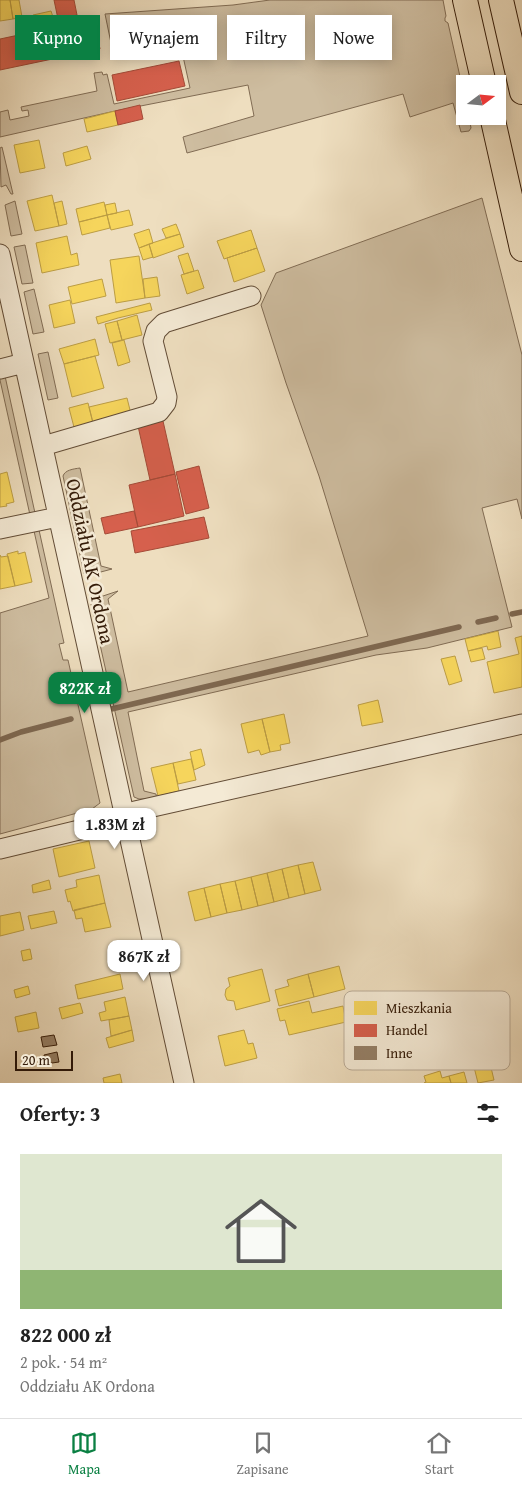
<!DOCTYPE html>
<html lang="pl">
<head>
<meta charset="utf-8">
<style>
	body { margin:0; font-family:"Gentium Book Plus",serif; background:#f2f2f2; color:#222; height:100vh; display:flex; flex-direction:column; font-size:19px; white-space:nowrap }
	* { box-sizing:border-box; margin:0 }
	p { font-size:16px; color:#767676 }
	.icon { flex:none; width:28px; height:28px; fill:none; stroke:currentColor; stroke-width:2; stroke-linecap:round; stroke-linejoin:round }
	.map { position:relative; height:1083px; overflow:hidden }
	.panel { display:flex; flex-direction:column; background:#fff; flex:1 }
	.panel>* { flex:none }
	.banner { position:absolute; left:15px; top:15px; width:492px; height:45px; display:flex; gap:10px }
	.needle { width:32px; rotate:74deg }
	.buttons { position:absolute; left:456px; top:75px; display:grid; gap:10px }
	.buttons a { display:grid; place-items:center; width:50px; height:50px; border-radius:0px; background:#fff; box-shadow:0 2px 12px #0003; font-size:25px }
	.scale { position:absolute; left:15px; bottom:12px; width:58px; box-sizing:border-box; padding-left:5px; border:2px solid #341b08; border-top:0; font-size:14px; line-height:18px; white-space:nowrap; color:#341b08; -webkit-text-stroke:4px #f4ead5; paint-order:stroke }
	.price { position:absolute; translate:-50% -42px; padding:0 11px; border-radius:10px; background:#fff; color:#222; font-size:16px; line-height:32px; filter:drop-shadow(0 1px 2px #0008) }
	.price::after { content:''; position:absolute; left:50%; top:30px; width:15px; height:11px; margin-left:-8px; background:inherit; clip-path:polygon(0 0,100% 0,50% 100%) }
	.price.active { background:#0b8043; color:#fff }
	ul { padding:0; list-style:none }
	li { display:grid; align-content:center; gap:10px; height:265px; padding:0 20px }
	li+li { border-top:1px solid #e0e0e0 }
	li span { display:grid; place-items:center; height:155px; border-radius:0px; color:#555 }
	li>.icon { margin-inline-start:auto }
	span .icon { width:90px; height:90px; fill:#fffc; stroke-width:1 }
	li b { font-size:21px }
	h2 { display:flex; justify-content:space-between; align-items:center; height:60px; padding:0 20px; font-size:21px }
	.chip { padding:0 18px; border-radius:0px; background:#fff; box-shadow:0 2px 12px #0003; font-size:18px; line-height:45px }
	.chip.active { background:#0b8043; color:#fff }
	.tabs { display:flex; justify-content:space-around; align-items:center; height:70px; border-top:1px solid #e0e0e0; background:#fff; font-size:14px; color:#767676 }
	.tabs a { display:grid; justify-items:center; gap:2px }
	.tabs .active { color:#0b8043 }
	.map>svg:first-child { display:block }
</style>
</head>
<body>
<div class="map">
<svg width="522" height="1083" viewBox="0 0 522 1083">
	<rect width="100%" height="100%" fill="#eedebf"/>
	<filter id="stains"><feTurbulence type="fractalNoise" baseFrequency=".004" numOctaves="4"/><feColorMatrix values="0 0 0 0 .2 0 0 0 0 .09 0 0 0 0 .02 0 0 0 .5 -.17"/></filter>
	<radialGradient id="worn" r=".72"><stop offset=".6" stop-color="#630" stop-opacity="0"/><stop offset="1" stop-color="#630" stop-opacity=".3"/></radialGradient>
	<path fill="#cebda0" stroke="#816c54" d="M270 0H443L446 16 445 18V21L448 23 465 99V116H469L471 128 469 131 461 132 453 103 410 117 403 94 187 153 183 137 254 116 248 85 115 111 0 137V112L8 110 10 120 29 116 28 110 22 111 21 107 97 91 94 73 102 72 103 75 107 74 114 104 190 88 177 29 111 43 105 14 233 5Z
		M2 147 13 194H11L6 185 1 187 0 148Z
		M482 198 522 355V519L517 499 482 508 512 627 427 648 376 655 128 712 144 791 156 794 157 800 146 802 145 799H139L134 797 91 604 100 597 118 591 108 599 128 692 368 636 319 476 286 383 261 305 276 273Z
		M15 201 22 234 11 236 5 205Z
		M25 245 33 283 22 284 14 247Z
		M34 289 44 332 33 334 24 292Z
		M48 352 58 398 48 400 38 354Z
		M5 376 35 513 30 515 0 380V377Z
		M80 468 101 566 112 569 97 573 84 574 63 476C65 470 73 469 80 468Z
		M39 530 64 643 59 644 63 660H68L100 803 92 809 0 834V613L49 598 34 531Z"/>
	<path fill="#f6d55c" stroke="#bc9d43" d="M0 0H10L13 19 0 21Z
		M10 0H19L22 17 13 19Z
		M51 11 54 20 35 24 33 15Z
		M115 111 118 125 87 132 84 119Z
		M39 140 45 168 20 173 14 145Z
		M87 146 91 159 66 166 63 153Z
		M52 195 59 226 35 231 27 201Z
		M62 201 67 224 59 226 54 203Z
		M104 202 107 215 79 222 76 209Z
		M115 203 117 213 107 215 105 205Z
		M129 210 133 225 111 230 107 215Z
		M107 215 110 228 82 235 79 222Z
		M176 224 180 234 166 238 162 229Z
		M149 229 153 243 139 248 134 234Z
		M251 230 257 248 224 259 217 241Z
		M180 234 184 247 153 258 149 244Z
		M67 236 71 255 77 253 79 265 42 273 36 243Z
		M149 244 153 257 143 260 139 248Z
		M257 248 265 271 234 282 227 258Z
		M188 253 194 271 184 274 178 256Z
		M139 256 145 298 116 303 110 260Z
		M198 270 204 288 187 294 181 275Z
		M157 277 160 296 145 298 143 279Z
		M102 279 106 296 72 304 68 287Z
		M70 300 75 323 54 328 49 305Z
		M150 303 152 310 118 318 98 324 96 317Z
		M137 315 142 335 122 340 117 321Z
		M117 321 122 340 110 343 105 324Z
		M95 339 99 355 64 364 59 349Z
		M124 340 130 362 118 366 112 343Z
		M95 356 104 388 72 397 64 364Z
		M127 398 132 418 94 427 89 407Z
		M88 403 94 427 75 431 69 408Z
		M7 472 14 502 6 504 7 506 0 507V474Z
		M18 551V554L25 552 32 582 15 586 7 554Z
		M0 555 1 557 8 556 15 586 0 589Z
		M498 631 501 647 488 650 487 646 468 651 465 639Z
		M522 636V687L494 693 487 662 519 654 515 638Z
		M482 648 485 659 471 662 468 651Z
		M455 656 462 681 449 685 441 659Z
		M378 700 383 722 362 726 358 705Z
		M284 714 290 743 280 745 281 750 270 752 262 719Z
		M262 719 270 752 261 755 259 750 248 753 241 724Z
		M201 749 205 765 194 770 190 752Z
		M191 759 196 780 178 784 173 763Z
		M173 763 179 791 158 796 151 768Z
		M89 841 95 868 59 877 53 849Z
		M313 862 321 890 305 894 298 865Z
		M298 865 305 894 289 898 282 869Z
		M282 869 289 898 274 902 267 873Z
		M267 873 274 902 258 906 251 877Z
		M99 875 105 903 73 911 70 901 68 902 65 890 77 887 76 880Z
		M251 877 258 906 242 910 235 881Z
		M49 880 51 889 33 893 32 885Z
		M235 881 242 910 227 913 220 884Z
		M220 884 227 913 211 917 204 888Z
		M204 888 211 917 195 921 188 892Z
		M105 903 111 927 85 932 82 918 76 919 74 910Z
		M54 911 57 923 31 929 28 916Z
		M20 912 24 930 0 936V916Z
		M30 949 32 959 23 961 21 951Z
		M339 966 345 989 314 997 308 974Z
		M262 969 270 1001 236 1010 234 1001 227 1000 225 995 226 989 230 986 228 978Z
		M120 974 123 989 78 999 75 985Z
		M308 974 314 997 279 1006 275 990 289 986 287 980Z
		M28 986 30 994 16 998 14 990Z
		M125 997 129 1016 101 1021 99 1013 106 1011 104 1002Z
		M309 1001 312 1013 343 1006 346 1022 289 1035 285 1020 280 1021 277 1009Z
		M80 1003 83 1013 62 1019 59 1008Z
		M36 1012 39 1028 18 1032 15 1017Z
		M129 1016 132 1030 111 1036 109 1020Z
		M132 1030 134 1041 109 1048 106 1038Z
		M244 1030 248 1044 253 1043 257 1058 225 1066 218 1036Z
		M488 1055 494 1080 478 1083 472 1059Z
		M440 1071 442 1078 449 1076 451 1083H424L426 1082 424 1076Z
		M464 1072 467 1083H451L449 1076Z
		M120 1074 122 1083H104L103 1078Z"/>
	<path fill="#d6604d" stroke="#a54b38" d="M54 0H74L77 15 58 19Z
		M94 19 100 49 0 70V39Z
		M179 61 185 86 117 101 112 75Z
		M140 105 143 119 118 125 115 111Z
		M163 421 175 474 150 480 138 426Z
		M199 466 209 508 186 514 176 472Z
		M175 474 184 516 138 527 129 485Z
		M134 511 138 527 105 534 101 518Z
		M204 517 209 538 135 553 131 531Z"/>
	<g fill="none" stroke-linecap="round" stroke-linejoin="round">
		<path stroke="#7e6851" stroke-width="5.5" d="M512 614 522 612
			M478 622 496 618
			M103 711 459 627
			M0 740 21 732 71 719"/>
	</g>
	<path fill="#958067" stroke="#341b08" d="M54 1035 57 1045 43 1047 41 1037Z
		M57 1052 59 1062 45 1064 44 1055Z"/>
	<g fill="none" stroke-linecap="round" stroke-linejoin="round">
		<g stroke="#624c36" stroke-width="21">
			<path id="minor" d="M0 254 184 1083
				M0 369 24 363
				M43 446 159 412 166 403 167 397 153 341 156 331 164 323 251 296
				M0 529 58 517
				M0 849 125 819 135 811 522 724"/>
		</g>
		<g stroke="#341b08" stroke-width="26">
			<path id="major" d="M465 0 484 84
				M501 0 522 92
				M492 116 522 249"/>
		</g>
		<use href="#minor" stroke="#f4ead5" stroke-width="19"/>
		<use href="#major" stroke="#eedebf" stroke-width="24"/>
	</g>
	<g text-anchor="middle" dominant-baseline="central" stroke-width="5" stroke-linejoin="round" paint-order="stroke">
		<g font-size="20" fill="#341b08" stroke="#f4ead5">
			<text transform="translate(91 561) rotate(78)">Oddziału AK Ordona</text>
		</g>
	</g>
	<rect x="344" y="991" width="166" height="79" rx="8" fill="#f4ead5" stroke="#baac98" stroke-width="1"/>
	<rect x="354" y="1001" width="23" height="14" fill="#f6d55c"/>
	<rect x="354" y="1024" width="23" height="13" fill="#d6604d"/>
	<rect x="354" y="1046" width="23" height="14" fill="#958067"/>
	<g font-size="14" fill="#341b08">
		<text x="386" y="1013">Mieszkania</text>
		<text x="386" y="1035">Handel</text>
		<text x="386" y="1058">Inne</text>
	</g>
	<rect width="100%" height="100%" filter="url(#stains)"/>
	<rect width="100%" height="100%" fill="url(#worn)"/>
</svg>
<div class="buttons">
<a><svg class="needle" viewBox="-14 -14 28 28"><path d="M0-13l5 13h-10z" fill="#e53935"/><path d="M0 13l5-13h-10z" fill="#767676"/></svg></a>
</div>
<div class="scale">20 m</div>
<b class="price active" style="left:85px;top:714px">822K zł</b>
<b class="price" style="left:115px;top:850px">1.83M zł</b>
<b class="price" style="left:144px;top:982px">867K zł</b>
<div class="banner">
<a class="chip active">Kupno</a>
<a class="chip">Wynajem</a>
<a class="chip">Filtry</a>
<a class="chip">Nowe</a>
</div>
</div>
<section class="panel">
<h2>Oferty: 3<svg class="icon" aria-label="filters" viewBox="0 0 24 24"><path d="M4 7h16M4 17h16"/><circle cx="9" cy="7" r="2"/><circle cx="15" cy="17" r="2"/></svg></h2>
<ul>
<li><span style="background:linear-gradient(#dfe7d0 75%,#8fb573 0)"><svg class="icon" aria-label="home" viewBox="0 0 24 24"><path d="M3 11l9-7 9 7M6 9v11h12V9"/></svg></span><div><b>822 000 zł</b><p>2 pok. · 54 m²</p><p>Oddziału AK Ordona</p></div></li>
</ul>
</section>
<nav class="tabs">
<a class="active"><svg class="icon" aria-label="map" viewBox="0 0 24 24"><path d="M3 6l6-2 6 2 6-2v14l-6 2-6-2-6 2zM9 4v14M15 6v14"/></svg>Mapa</a>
<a><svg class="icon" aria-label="saved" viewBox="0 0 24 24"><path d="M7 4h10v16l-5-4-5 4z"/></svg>Zapisane</a>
<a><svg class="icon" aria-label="home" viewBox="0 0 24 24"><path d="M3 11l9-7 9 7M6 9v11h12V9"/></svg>Start</a>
</nav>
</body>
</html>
